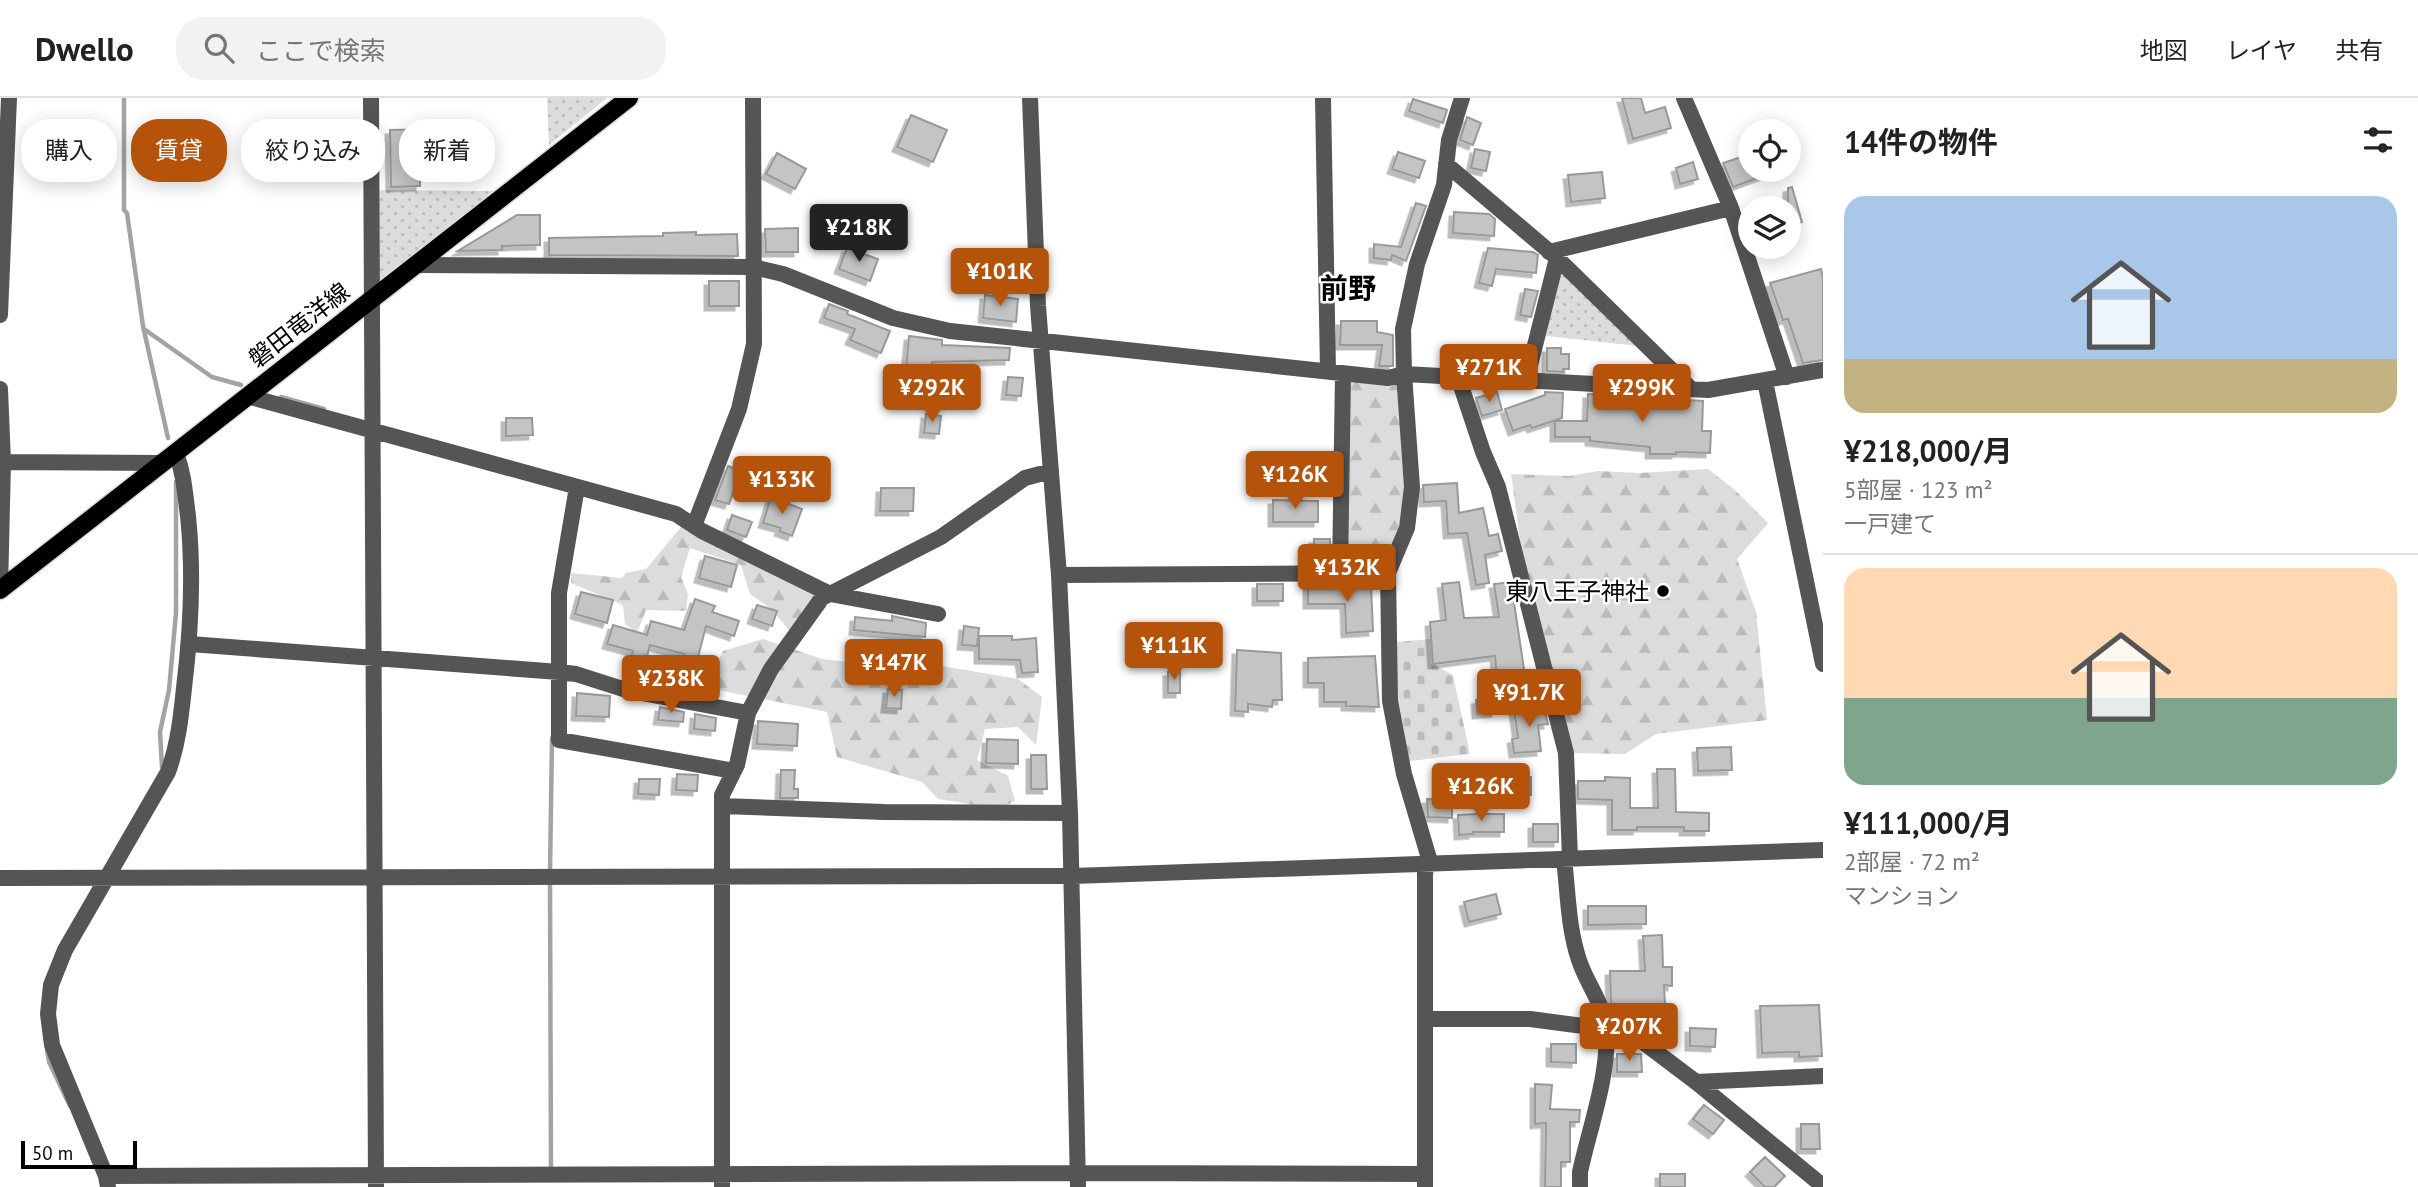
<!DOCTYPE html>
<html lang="ja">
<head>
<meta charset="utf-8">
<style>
	body { margin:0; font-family:"PT Sans","Noto Sans JP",sans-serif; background:#f2f2f2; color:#222; height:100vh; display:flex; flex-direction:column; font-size:26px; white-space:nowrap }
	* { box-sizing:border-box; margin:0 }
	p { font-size:23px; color:#767676 }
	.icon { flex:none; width:38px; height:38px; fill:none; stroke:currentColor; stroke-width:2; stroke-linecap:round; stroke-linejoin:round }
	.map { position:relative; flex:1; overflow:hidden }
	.side { display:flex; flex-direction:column; background:#fff; width:595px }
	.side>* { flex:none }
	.top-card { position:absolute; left:21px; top:21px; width:665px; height:63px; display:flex; gap:14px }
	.tools { position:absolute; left:1738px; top:21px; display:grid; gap:14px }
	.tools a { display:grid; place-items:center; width:63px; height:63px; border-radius:50%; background:#fff; box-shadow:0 4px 18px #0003; font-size:35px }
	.scale { position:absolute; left:21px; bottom:18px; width:116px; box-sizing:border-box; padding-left:7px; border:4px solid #000; border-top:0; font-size:19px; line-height:24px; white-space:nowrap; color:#000; -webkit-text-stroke:5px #fff; paint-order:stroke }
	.price { position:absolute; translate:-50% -60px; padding:0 16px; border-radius:7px; background:#b45309; color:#fff; font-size:23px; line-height:46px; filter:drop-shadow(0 2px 4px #0008) }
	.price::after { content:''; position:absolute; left:50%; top:42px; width:21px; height:16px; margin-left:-10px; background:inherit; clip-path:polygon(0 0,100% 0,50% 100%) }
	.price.current { background:#222; color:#fff }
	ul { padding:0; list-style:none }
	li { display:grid; align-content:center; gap:14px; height:371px; padding:0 21px }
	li+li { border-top:2px solid #e0e0e0 }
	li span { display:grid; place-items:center; height:217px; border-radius:21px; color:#555 }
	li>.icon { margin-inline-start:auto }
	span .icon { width:126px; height:126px; fill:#fffc; stroke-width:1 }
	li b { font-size:30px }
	h2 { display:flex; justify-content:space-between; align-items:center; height:84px; padding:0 21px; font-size:30px }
	.pill { padding:0 24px; border-radius:28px; background:#fff; box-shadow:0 4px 18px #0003; font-size:24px; line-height:63px }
	.pill.current { background:#b45309; color:#fff }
	header { display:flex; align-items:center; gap:42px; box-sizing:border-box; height:98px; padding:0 35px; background:#fff; border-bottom:2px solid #e0e0e0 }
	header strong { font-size:33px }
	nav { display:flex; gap:38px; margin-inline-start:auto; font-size:24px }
	.search { width:490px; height:63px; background:#f2f2f2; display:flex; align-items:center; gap:18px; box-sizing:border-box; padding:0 24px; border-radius:28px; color:#767676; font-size:26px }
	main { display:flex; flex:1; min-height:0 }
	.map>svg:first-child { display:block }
</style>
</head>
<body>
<header>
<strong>Dwello</strong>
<div class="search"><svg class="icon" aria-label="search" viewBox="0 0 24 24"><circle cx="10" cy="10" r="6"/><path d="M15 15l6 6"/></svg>ここで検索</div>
<nav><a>地図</a><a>レイヤ</a><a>共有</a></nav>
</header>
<main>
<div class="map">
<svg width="1823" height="1089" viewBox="0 0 1823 1089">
	<defs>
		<pattern id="grass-dots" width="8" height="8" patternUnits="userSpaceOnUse" patternTransform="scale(1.75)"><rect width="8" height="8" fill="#dcdcdc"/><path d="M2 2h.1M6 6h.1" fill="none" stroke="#bbb" stroke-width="1.8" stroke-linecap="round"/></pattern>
		<pattern id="forest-firs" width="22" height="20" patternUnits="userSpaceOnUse" patternTransform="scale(1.75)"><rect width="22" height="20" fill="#dcdcdc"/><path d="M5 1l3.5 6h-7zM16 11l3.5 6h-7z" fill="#bbb"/></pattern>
		<pattern id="cemetery-stones" width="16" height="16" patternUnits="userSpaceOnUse" patternTransform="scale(1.75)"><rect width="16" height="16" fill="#dcdcdc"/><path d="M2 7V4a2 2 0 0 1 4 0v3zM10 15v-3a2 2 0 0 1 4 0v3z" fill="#bbb"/></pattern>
		<filter id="shadow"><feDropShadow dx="-4.5" dy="4.5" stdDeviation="0" flood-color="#0004"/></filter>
	</defs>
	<rect width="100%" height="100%" fill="#fff"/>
	<path fill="url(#grass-dots)" d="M547 0H607L549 47Z
		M372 92 494 93 379 185Z
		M1557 160 1647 249 1538 237Z"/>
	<path fill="url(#forest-firs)" d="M1343 275 1404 276 1412 389 1388 475H1340Z
		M1708 371 1735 392 1768 425 1737 461 1756 514 1767 622 1656 636 1625 656 1566 655 1530 514 1511 376 1569 378 1598 373 1639 375Z
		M681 429 699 431 824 493 795 539 771 511 750 496 741 467 690 450 681 479 688 496 686 513 646 512 637 535 625 526 623 507 571 485V475L622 480 626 475 646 471Z
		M763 541 822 561 859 565 936 567 1018 581 1042 599 1036 647 1018 629 985 631 977 662 1008 678 1015 703 1007 707H975L938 701 922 684 837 659 827 614 704 589 723 553Z"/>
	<path fill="url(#cemetery-stones)" d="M1431 541 1433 566 1453 577 1470 656 1401 664 1391 609 1397 544Z"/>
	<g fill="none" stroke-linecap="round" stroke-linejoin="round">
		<path stroke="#a3a3a3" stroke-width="4.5" d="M124 0V112L127 115 143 228 168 340
			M144 231 212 279 241 287
			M281 299 324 311
			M162 669 160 634 169 592 176 515V384
			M550 775 552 640
			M550 784 551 1072
			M47 952 49 964 70 1008"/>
	</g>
	<path fill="#c4c4c4" stroke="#999" stroke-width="2" filter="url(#shadow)" d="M1622 0H1641L1645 15 1665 9 1671 30 1633 41Z
		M1413 1 1447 12 1443 25 1409 13Z
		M911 17 947 32 933 64 897 49Z
		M1467 19 1481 25 1473 47 1460 42Z
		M442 31 443 67H420V88L391 89 390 32Z
		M1475 51 1490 54 1486 73 1471 70Z
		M1398 54 1425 63 1419 80 1392 71Z
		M777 55 806 71 795 91 766 76Z
		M1750 56V72L1776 73 1733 89 1723 65Z
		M1693 64 1698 81 1680 86 1676 70Z
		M1602 74 1605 100 1571 104 1568 77Z
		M1792 89 1802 124 1788 128V90Z
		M1416 105 1426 108 1406 163 1392 157 1391 162 1374 160V146L1401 149Z
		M1454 114 1489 116 1495 121 1494 138 1453 135Z
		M517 117H540V147L502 148V152L458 153Z
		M798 130V154H766L765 131Z
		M696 134V137L737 136 738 158 549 157V140L663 138V135Z
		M847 150 878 161 870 183 839 171Z
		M1488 150 1533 154 1538 157 1536 175 1496 171 1492 188 1479 185Z
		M989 151 1010 152V167H989Z
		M1821 171 1823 180V262L1803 265 1788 221 1783 222 1770 185Z
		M709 183H739V208H709Z
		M1525 191 1538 193 1531 219 1520 217Z
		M985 197 1018 201 1016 224 983 220Z
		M829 206 848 213 847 216 890 233 881 255 850 242 855 231 824 220Z
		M1341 223H1377V234L1393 237V268H1379L1382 247H1340Z
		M909 238 942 242V247L1010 250 1009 262 932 264 929 297 896 293 898 270 906 271Z
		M1547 250H1561V256H1569V271H1563V274L1547 273Z
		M1008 279 1023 280 1021 298 1006 297Z
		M1497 294 1502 312 1482 318 1476 300Z
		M1545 294 1563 295 1562 320 1532 330 1530 327 1513 333 1505 311 1545 297Z
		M1588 296 1703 303 1702 333H1711L1710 355 1676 354V356H1650V349L1590 343V339H1555V323H1587Z
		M926 316 941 318 939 336 924 335Z
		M506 320H532L533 337 506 338Z
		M751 362 781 373 774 395 743 384Z
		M728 368 741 373 729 406 715 402Z
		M1457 385 1459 415 1483 410 1489 438 1498 436 1502 453 1485 457 1489 485 1476 487 1467 435 1448 436 1446 403 1424 404 1423 387Z
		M881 390H914L913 413H880Z
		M771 399 802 411 792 438 779 433 781 430 763 425Z
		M1273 402 1318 403V424H1273Z
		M732 417 752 424 746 439 727 432Z
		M1314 441H1330V465H1314Z
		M705 458 737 467 731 489 699 480Z
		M1459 484 1464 520 1499 519 1494 486 1511 484 1525 578 1497 581 1495 558 1433 566 1430 524 1446 522 1442 486Z
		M1257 486H1283V503H1257Z
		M1308 486 1371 488 1373 533 1346 535 1345 506H1308Z
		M581 494 613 502 607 525 575 516Z
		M695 501 715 508 712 514 739 523 734 538 706 528 695 571 681 567 684 556 650 547 644 570 629 565 633 553 607 546 613 527 647 537 651 523 684 532Z
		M757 507 777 513 772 528 752 521Z
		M892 518 926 525 925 539 854 532 855 519 892 523Z
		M964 528 979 530 977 548 962 547Z
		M979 538H1012V542L1036 540 1038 574 1022 575 1020 562 979 561Z
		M1237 552 1281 555 1282 602H1273L1272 609 1248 606V614L1235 613Z
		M1375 558 1379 609 1346 608V604H1324V585H1308V560Z
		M1168 574H1180V595H1168Z
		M888 591 902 592 901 611 886 610Z
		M577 595 610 598 609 619 576 618Z
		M1495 600 1496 614 1477 616 1476 602Z
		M1543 607 1548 626 1538 627 1541 653 1514 655 1512 641 1518 640 1514 611Z
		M660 609 684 614 683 624 658 622Z
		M695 616 716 620 715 633 694 631Z
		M758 623 798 626 797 648 757 646Z
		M987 641 1018 642V666L986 665Z
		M1731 649 1732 672 1698 673 1697 650Z
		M1031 657H1046L1047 691H1031Z
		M1657 671H1675L1676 714 1709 715V733H1684V729H1637V732H1612V702L1578 701V683H1605V679L1630 680V710H1658Z
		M781 672H795L794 691H798V700H780Z
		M677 676 698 677 697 693 676 692Z
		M1506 679H1531V697H1506Z
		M639 681H660L659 697 638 696Z
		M1427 701 1452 702V720L1428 719Z
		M1476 716H1504V734H1473V736L1459 737 1458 717Z
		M1533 726H1558V744H1533Z
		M1496 796 1501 816 1469 824 1464 804Z
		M1588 808H1646V826L1588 827Z
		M1662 837 1663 869H1672V888L1664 887 1666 929 1654 930 1653 915 1621 914 1611 906 1610 873H1645L1643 838Z
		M1819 907 1822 958 1799 959V954L1762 955 1760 908Z
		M1690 930 1716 931 1715 949 1690 948Z
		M1551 946H1576V965L1551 964Z
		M1617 956H1641L1642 974H1617Z
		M1535 986 1552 987 1550 1011 1580 1012 1579 1024H1570V1064H1561V1089H1545L1546 1025 1535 1026Z
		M1704 1007 1724 1022 1713 1036 1693 1021Z
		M1801 1026H1819L1820 1051H1801Z
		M1765 1059 1785 1078 1774 1089H1765L1750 1074Z
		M1660 1076H1685V1089H1660Z"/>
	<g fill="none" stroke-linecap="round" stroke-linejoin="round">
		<g stroke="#dbdbdb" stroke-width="21">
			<path id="major" d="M0 492 629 0"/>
		</g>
		<path stroke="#555" stroke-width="16" d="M371 0 376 1089
			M1030 0 1038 208 1059 477 1070 715 1078 1089
			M1323 0 1328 273
			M1684 0 1731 110 1787 279
			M1446 66 1557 160 1691 291
			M1549 154 1731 110
			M417 167 753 169 783 176 893 220 950 233 1388 280 1404 276 1708 292 1823 272
			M0 217 9 0
			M1458 279 1483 354 1498 389 1566 655 1570 760
			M1526 283 1557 160
			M1765 283 1823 566
			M0 291 3 364 0 492
			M247 298 676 416 702 433 830 496 938 516
			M0 364 163 365
			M577 389 559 495V642L734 673
			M694 428 739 311 754 246 753 0
			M1340 475 1343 275
			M1059 477 1388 475
			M190 546 559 574 576 576 626 592 748 615
			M722 708 884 714 1070 715
			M1564 761C1568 794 1568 830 1579 862 1587 887 1603 903 1606 932 1610 974 1589 1032 1580 1074V1089
			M1425 767V1089
			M1431 767 1404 676 1390 603 1388 475 1407 430 1412 389 1404 276 1403 231 1417 166 1444 87 1449 42 1462 0
			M0 780 1073 778 1823 752
			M1602 913 1696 984 1823 1088
			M1425 921H1530L1606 931
			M1696 984 1823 978
			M106 1078 1078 1075 1425 1076
			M108 1089 106 1078 52 947 48 916 51 887 65 852 168 674C178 647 181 619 184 590 191 533 194 476 188 418 185 396 184 376 176 355
			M722 1089V697L737 667 748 615 771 571 822 500 941 439 1025 380 1051 373"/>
		<use href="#major" stroke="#000" stroke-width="18"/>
	</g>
	<circle fill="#000" stroke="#fff" stroke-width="2.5" cx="1663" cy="493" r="7"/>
	<g text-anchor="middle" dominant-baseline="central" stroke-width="5" stroke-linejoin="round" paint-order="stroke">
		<g font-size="24" fill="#000" stroke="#fff">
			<text transform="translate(299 227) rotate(-38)">磐田竜洋線</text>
		</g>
		<g font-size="24" fill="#000" stroke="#fff" text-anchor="end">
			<text x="1649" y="493">東八王子神社</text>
		</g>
		<g font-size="28" font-weight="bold" fill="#000" stroke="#fff">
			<text x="1348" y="189">前野</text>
		</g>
	</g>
</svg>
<div class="tools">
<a><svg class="icon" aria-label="locate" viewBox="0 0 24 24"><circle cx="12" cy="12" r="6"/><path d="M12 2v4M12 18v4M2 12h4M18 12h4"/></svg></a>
<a><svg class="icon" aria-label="layers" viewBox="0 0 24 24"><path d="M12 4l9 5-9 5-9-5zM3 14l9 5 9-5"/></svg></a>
</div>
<div class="scale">50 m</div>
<b class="price current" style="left:859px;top:166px">¥218K</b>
<b class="price" style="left:1000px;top:210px">¥101K</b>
<b class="price" style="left:1489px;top:306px">¥271K</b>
<b class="price" style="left:932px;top:326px">¥292K</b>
<b class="price" style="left:1642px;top:326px">¥299K</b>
<b class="price" style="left:1295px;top:413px">¥126K</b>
<b class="price" style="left:782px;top:418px">¥133K</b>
<b class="price" style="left:1347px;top:506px">¥132K</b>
<b class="price" style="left:1174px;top:584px">¥111K</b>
<b class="price" style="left:894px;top:601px">¥147K</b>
<b class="price" style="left:671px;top:617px">¥238K</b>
<b class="price" style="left:1529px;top:631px">¥91.7K</b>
<b class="price" style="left:1481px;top:725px">¥126K</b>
<b class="price" style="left:1629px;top:965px">¥207K</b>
<div class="top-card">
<a class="pill">購入</a>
<a class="pill current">賃貸</a>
<a class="pill">絞り込み</a>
<a class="pill">新着</a>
</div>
</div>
<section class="side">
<h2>14件の物件<svg class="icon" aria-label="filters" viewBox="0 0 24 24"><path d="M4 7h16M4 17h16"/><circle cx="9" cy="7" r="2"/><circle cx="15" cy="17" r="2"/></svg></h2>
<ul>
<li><span style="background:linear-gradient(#a9c7e8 75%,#c2b280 0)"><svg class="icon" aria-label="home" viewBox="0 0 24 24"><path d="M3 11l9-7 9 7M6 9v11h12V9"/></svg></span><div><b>¥218,000/月</b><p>5部屋 · 123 m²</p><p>一戸建て</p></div></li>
<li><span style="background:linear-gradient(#ffd9b3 60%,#7fa58c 0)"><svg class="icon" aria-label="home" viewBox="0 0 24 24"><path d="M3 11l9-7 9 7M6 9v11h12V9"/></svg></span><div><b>¥111,000/月</b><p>2部屋 · 72 m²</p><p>マンション</p></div></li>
</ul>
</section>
</main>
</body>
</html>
